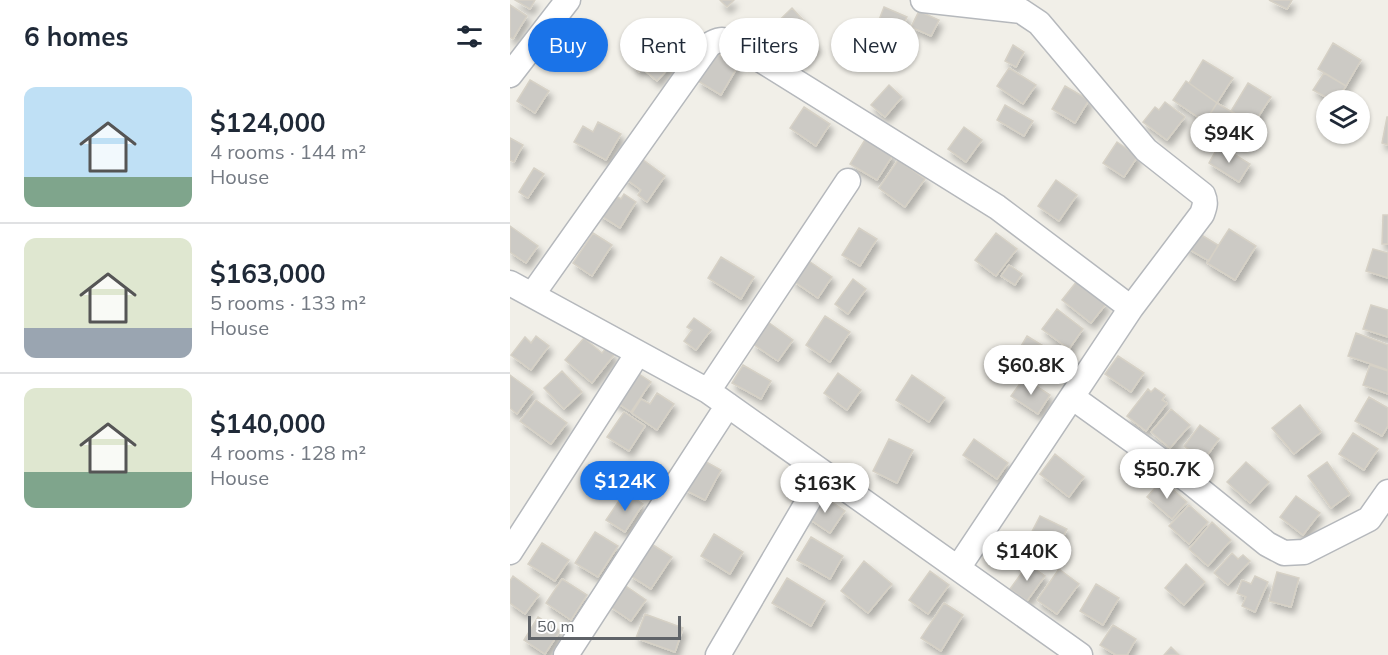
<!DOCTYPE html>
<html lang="en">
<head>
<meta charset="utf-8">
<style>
	body { margin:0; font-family:Mulish,sans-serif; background:#f2f2f3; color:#1f2937; height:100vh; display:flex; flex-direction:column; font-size:22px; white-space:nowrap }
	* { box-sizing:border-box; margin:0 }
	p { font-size:20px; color:#747a83 }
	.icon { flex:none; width:33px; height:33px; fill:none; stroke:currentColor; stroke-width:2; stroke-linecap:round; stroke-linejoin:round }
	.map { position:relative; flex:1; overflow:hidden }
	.panel { display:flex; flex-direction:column; background:#fff; width:510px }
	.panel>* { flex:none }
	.top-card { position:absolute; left:18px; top:18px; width:570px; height:54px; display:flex; gap:12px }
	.fabs { position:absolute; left:806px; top:90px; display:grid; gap:12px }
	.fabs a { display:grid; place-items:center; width:54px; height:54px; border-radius:50%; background:#fff; box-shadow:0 2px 4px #0004; font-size:30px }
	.scale { position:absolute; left:18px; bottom:15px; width:153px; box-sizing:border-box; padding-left:6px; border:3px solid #5f6368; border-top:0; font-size:16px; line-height:21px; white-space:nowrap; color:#5f6368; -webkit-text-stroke:4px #fff; paint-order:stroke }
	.price { position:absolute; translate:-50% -51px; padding:0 14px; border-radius:21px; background:#fff; color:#222; font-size:20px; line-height:39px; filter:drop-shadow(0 2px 3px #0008) }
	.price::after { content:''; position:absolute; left:50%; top:36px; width:18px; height:14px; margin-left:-9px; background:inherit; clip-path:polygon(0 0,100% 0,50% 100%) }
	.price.selected { background:#1a73e8; color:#fff }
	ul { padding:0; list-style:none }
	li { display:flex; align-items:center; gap:18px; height:150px; padding:0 24px }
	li+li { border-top:2px solid #e0e1e3 }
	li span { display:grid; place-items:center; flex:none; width:168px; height:120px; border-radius:12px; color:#555 }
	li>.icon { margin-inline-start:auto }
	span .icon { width:72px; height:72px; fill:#fffc; stroke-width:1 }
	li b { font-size:26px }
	h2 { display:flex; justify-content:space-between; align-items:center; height:72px; padding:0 24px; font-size:26px }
	.pill { padding:0 21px; border-radius:27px; background:#fff; box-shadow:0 2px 4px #0004; font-size:21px; line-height:54px }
	.pill.selected { background:#1a73e8; color:#fff }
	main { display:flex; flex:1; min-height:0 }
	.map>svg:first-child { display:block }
</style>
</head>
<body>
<main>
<section class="panel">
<h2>6 homes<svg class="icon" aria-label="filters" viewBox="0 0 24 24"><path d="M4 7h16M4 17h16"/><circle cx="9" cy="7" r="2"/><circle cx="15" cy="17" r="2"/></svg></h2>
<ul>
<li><span style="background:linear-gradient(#bfe0f5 75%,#7fa58c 0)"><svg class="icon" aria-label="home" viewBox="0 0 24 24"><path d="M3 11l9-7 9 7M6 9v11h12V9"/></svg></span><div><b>$124,000</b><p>4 rooms · 144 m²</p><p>House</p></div></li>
<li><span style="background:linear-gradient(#dfe7d0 75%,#9aa5b1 0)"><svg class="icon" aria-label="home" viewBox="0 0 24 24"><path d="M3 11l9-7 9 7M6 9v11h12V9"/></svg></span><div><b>$163,000</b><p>5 rooms · 133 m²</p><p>House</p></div></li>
<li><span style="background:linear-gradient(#dfe7d0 70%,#7fa58c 0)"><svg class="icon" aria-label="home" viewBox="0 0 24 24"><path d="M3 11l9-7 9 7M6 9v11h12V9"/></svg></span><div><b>$140,000</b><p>4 rooms · 128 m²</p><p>House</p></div></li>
</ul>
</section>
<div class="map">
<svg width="878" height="655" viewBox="0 0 878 655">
	<defs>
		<filter id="shadow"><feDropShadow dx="3.5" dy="6" stdDeviation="3" flood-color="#0004"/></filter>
	</defs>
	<rect width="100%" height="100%" fill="#f1efe8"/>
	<path fill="#cccac5" stroke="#d6d1c6" stroke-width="1.5" filter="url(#shadow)" d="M5 0H25L20 9Z
		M210 0H224L217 7Z
		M759 0H782L777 9Z
		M0 5 17 16 3 39 0 37Z
		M374 7 397 17 389 35 367 25Z
		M282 8 296 23 268 51 253 36Z
		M409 11 429 20 421 36 401 27Z
		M299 37 308 46 292 63 283 54Z
		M142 42 165 61 147 81 132 68 129 72 122 66Z
		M823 43 851 60 836 86 808 69Z
		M503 45 514 52 506 67 495 61Z
		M206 53 228 66 211 95 188 81Z
		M693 60 723 78 707 103 679 83Z
		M499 68 526 85 513 104 487 86Z
		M814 73 836 86 827 100H821L803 90Z
		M20 80 39 91 25 113 7 101Z
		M676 81 707 103 695 122 663 100Z
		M738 83 761 97 743 125 721 111Z
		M379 85 392 97 375 117 361 105Z
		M555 86 579 100 565 123 542 109Z
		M655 102 675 117 657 140 633 122 645 107 649 110Z
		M707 103 745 126 733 145 695 122Z
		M495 105 523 121 514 136 487 120Z
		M294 107 320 124 306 146 280 128Z
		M877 117H878V145L872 143Z
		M88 122 111 134 96 160 64 142 73 126 83 132Z
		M454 127 472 140 456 162 438 149Z
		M0 138 13 145 4 162 0 160Z
		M356 138 383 155 367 180 340 164Z
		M607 142 628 156 614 177 593 163Z
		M709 145 740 164 729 182 699 163Z
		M128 156 155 176 137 202 128 195 131 190 113 177Z
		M388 160 415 179 395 207 369 188Z
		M24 168 34 174 18 198 9 192Z
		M546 180 567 195 549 221 528 206Z
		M101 193 111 199 114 194 126 202 110 228 88 214Z
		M873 215H878V244H872Z
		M0 226 28 246 16 263 0 252Z
		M349 228 367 239 350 266 332 255Z
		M719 229 746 246 725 280 697 263Z
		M685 231 708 245 699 261 675 247Z
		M83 233 102 245 82 276 63 263Z
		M486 233 507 249 486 276 465 260Z
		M863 249 878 253V278L856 271Z
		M211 257 244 277 231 299 198 278Z
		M296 259 322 277 308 298 282 280Z
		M499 265 512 274 505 285 491 276Z
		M343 279 356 289 338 314 325 304Z
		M567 281 596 304 581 323 552 300Z
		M861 305 878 310V337L853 329Z
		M547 309 573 329 559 349 532 329Z
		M315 316 340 332 320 362 296 345Z
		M184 318 201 330 186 350 174 341 182 330 177 327Z
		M258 322 283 340 268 361 243 344Z
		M846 333 878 345V370L838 356Z
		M26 336 39 346 21 370 1 355 15 337 21 343Z
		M517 336 548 355 538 372 507 353Z
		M74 338 92 353 96 348 104 355 82 383 55 360Z
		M608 356 634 373 621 392 595 374Z
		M233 365 261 381 251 399 222 383Z
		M860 365 878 371V394L853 385Z
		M123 370 141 382 121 412 103 400Z
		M52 371 72 392 54 409 34 388Z
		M328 373 351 390 337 410 314 393Z
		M0 375 23 392 7 414 0 408Z
		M402 375 435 398 419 422 386 400Z
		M514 378 540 395 528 414 501 396Z
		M645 388 655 395 652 400 657 403 636 431 617 416 638 389 641 392Z
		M147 393 164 404 147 430 122 413 131 399 140 404Z
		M859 397 878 408V426L872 436 845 421Z
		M26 400 57 423 41 444 10 421Z
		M790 405 811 432 784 454 762 428Z
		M661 409 680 425 660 448 641 432Z
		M114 412 135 426 119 451 97 437Z
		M690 425 709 439 694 460 674 446Z
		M843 433 868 449 854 470 829 454Z
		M379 439 403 450 387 483 363 471Z
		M464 439 498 463 487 479 453 455Z
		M545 454 574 477 559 497 530 474Z
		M189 458 211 470 195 500 173 489Z
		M736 462 759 482 740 503 717 482Z
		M817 462 840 494 821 508 798 476Z
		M652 480 677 502 662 519 637 497Z
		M115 492 133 504 115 532 96 520Z
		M310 494 335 511 320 533 295 516Z
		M786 496 810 513 793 535 770 517Z
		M679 505 698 522 679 544 659 526Z
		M530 516 557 529 541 561 514 547Z
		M702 522 721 540 698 566 679 549Z
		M85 532 108 546 88 577 65 563Z
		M204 534 233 552 220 574 191 556Z
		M301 537 333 556 320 579 287 560Z
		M32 543 59 560 45 581 18 564Z
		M140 543 162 557 141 589 119 575Z
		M722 553 728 559 733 555 740 561 718 585 704 573Z
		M354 561 382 584 358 613 331 591Z
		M518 564 535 576 517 601 500 589Z
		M676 564 695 582 674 605 655 588Z
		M549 569 569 584 547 614 527 600Z
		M420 571 439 585 418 614 399 600Z
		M767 572 789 578 781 607 759 601Z
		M3 576 29 595 15 614 0 603V581Z
		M745 576 758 582 745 612 732 606 736 597 727 593 732 580 741 584Z
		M277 578 315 601 301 626 262 603Z
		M52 579 77 595 61 620 36 603Z
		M113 584 136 600 121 621 98 605Z
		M586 584 609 598 593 625 570 611Z
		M434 603 453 615 431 651 411 638Z
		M135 614 173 628 165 652 126 638Z
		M28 617 50 631 35 654 14 640Z
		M603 625 626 639 617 655H606L590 645Z
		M661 647 669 655H654Z"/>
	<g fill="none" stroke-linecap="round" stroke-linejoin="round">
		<g stroke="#b5b8bc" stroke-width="27">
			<path id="street" d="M413 0 511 11 529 23 636 150 693 195C696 202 695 206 692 214L621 308 448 568
				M0 75 58 0
				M0 283 198 391 570 655
				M22 295 199 45C208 39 213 39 222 42L487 207 621 308
				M198 391 338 181
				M562 397 679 481 757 544 774 553 794 552 859 519 878 492
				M0 552 128 353
				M56 655 218 405
				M208 655 314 474"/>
		</g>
		<use href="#street" stroke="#fff" stroke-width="24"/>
	</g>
</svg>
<div class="fabs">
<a><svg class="icon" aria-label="layers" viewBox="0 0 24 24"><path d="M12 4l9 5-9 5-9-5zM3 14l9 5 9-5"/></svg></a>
</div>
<div class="scale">50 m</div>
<b class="price" style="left:719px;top:164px">$94K</b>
<b class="price" style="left:521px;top:396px">$60.8K</b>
<b class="price" style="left:657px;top:500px">$50.7K</b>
<b class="price selected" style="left:115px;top:512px">$124K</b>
<b class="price" style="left:315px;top:514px">$163K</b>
<b class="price" style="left:517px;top:582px">$140K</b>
<div class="top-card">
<a class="pill selected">Buy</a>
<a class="pill">Rent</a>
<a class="pill">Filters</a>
<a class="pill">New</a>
</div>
</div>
</main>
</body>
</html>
